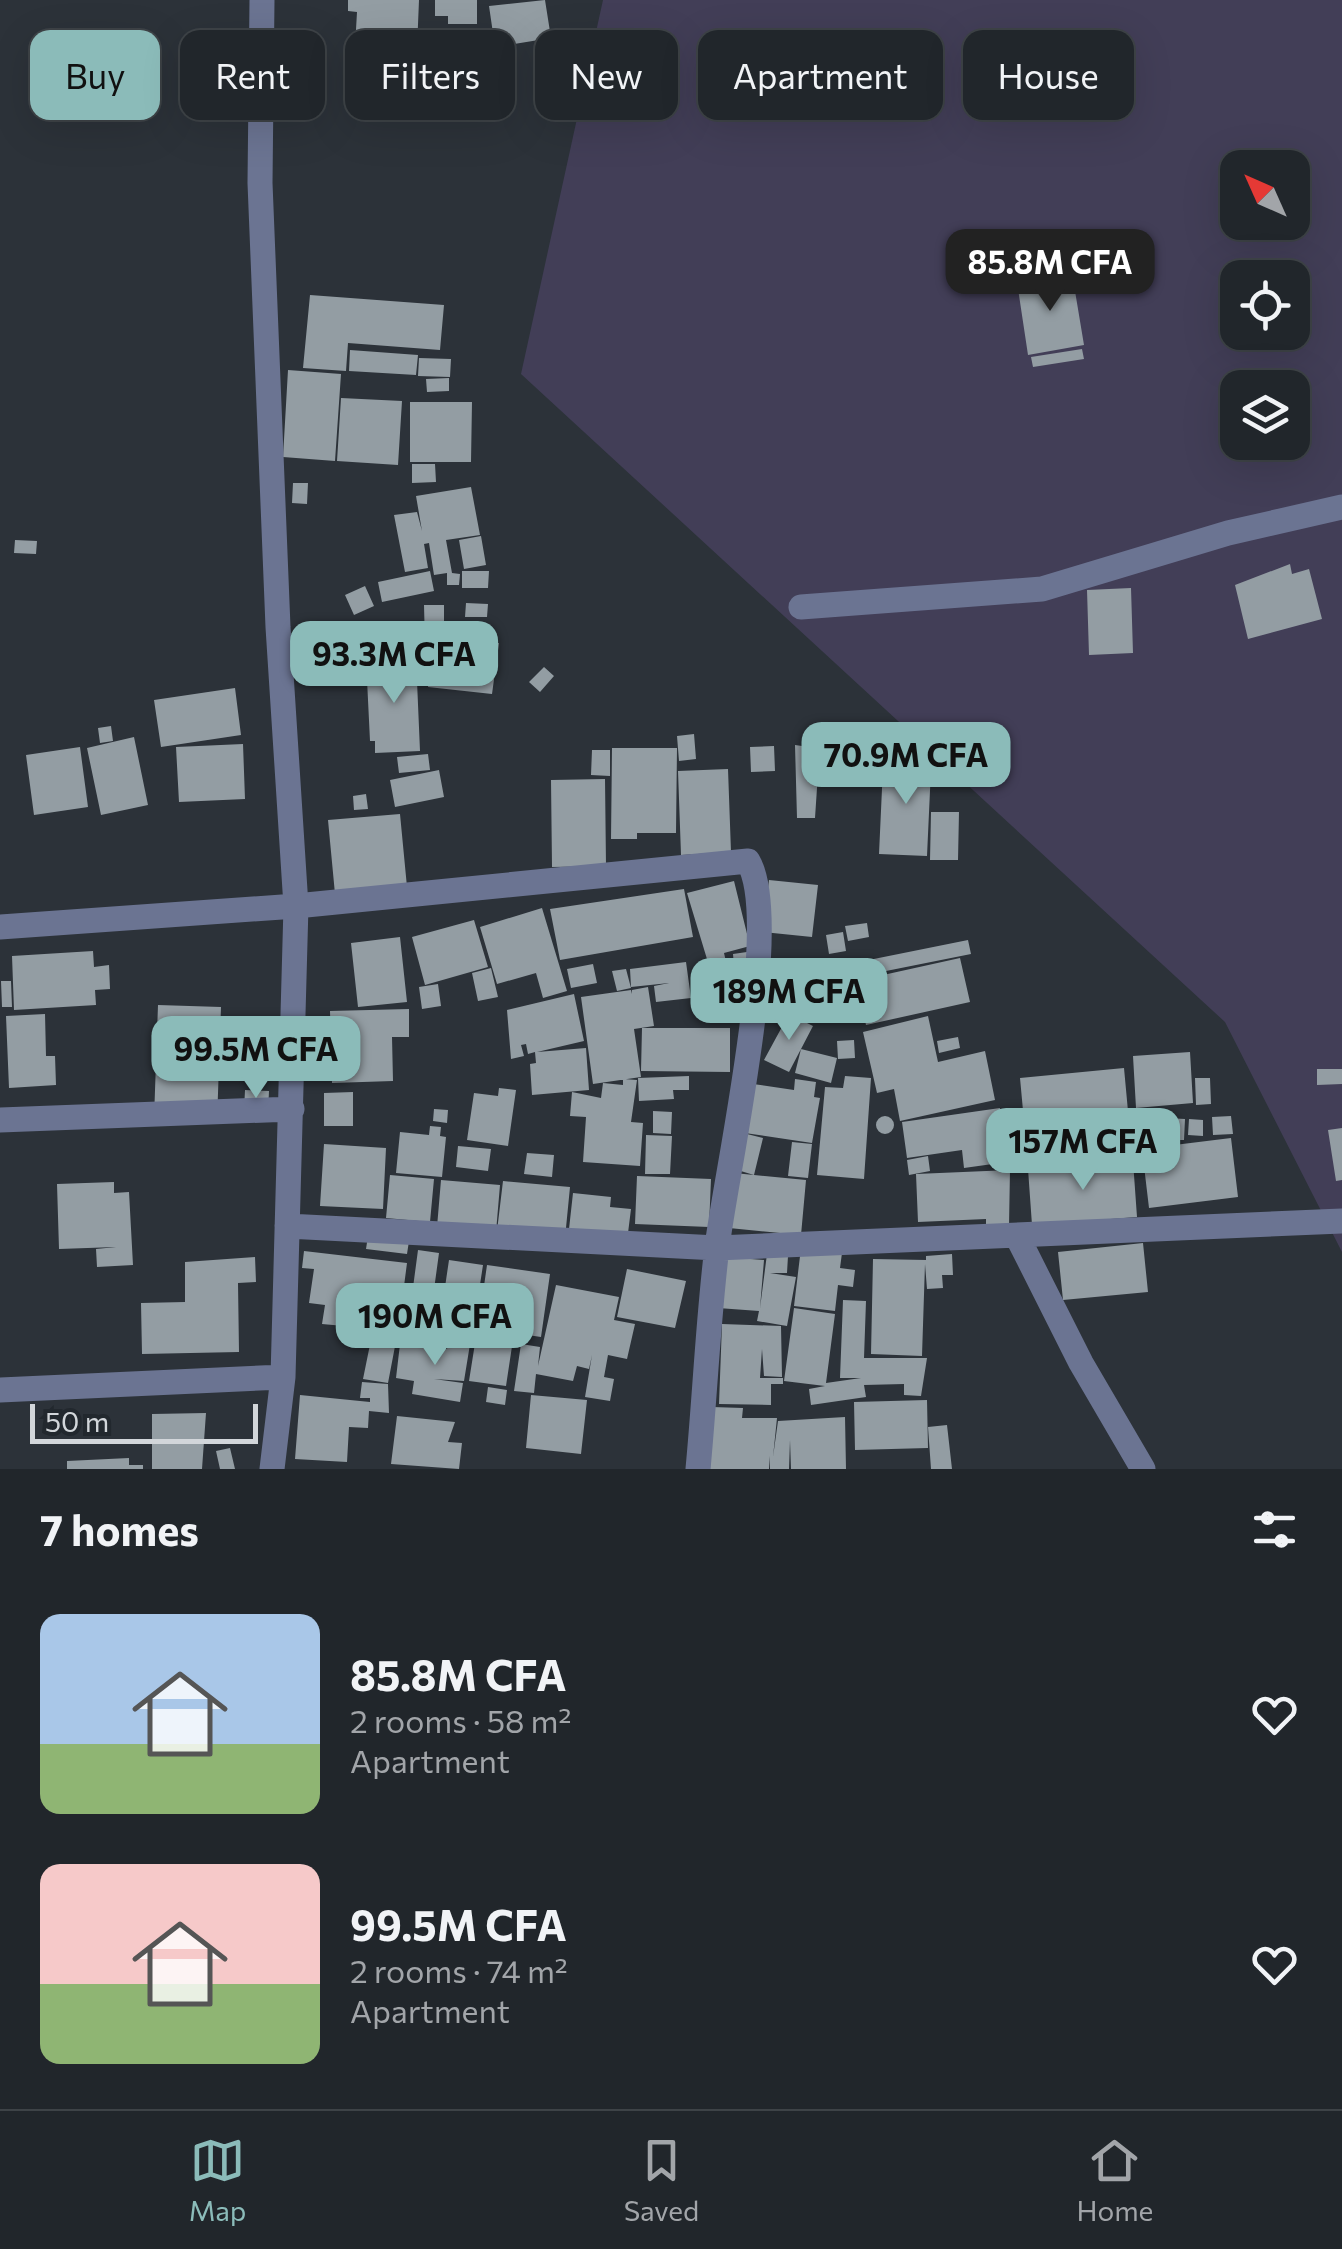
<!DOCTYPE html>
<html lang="en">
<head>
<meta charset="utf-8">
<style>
	body { margin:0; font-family:Commissioner,sans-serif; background:#292e33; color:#f1f3f6; height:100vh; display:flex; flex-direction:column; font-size:38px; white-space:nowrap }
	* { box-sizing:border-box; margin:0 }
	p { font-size:32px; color:#a2a5a9 }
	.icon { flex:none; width:55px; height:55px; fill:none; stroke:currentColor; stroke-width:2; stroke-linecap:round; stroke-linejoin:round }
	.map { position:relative; height:1469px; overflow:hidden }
	.side { display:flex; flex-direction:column; background:#21262b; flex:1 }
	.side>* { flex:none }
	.guide { position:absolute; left:30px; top:30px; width:1282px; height:90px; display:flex; gap:20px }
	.needle { width:65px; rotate:315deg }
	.buttons { position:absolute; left:1220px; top:150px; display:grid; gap:20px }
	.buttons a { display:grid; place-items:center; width:90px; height:90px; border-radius:20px; background:#21262b; box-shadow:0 10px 40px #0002,0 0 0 2px #3e4347; font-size:50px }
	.scale { position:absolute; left:30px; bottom:25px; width:228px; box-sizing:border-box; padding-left:10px; border:5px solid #d2d6da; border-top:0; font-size:28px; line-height:35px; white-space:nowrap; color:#d2d6da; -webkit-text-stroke:8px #22282e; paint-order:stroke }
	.price { position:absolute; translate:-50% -85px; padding:0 22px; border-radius:20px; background:#8bbbb9; color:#111; font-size:32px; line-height:65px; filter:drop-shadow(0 2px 5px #0008) }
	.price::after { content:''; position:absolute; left:50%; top:60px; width:30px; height:22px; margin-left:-15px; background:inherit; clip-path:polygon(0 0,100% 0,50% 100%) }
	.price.on { background:#222; color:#fff }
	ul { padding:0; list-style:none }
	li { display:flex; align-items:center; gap:30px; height:250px; padding:0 40px }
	li span { display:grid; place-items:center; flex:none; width:280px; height:200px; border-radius:20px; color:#555 }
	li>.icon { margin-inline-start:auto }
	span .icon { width:120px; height:120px; fill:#fffc; stroke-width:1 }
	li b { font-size:42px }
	h2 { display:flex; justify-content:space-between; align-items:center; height:120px; padding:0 40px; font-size:42px }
	.pill { padding:0 35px; border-radius:20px; background:#21262b; box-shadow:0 10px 40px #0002,0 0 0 2px #3e4347; font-size:35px; line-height:90px }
	.pill.on { background:#8bbbb9; color:#111 }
	.dock { display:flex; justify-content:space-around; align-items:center; height:140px; border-top:2px solid #3e4347; background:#21262b; font-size:28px; color:#a2a5a9 }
	.dock a { display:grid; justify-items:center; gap:5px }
	.dock .on { color:#8bbbb9 }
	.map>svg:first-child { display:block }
</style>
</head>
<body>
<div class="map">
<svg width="1342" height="1469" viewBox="0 0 1342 1469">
	<rect width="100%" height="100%" fill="#2c3239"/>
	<path fill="#423e57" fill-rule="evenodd" d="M603 0H1342V1252L1225 1022 521 374ZM1238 168H1292V222H1238ZM1238 278H1292V332H1238ZM1238 388H1292V442H1238Z"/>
	<path fill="#939da3" d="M348 0H419L417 49 355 47 357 12 348 11Z
		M435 0H477V24H448V16H435Z
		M545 0 551 38 495 47 489 6Z
		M477 29 482 85 455 87 450 32Z
		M322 56 323 78 300 80 298 57Z
		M1072 273 1084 345 1028 355 1017 282Z
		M310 295 444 305 440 350 348 343 346 371 303 368Z
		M1082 349 1084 359 1033 367 1031 357Z
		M350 350 418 355 416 375 349 371Z
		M419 358 451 359 450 377 418 376Z
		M288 370 341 374 335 461 283 457Z
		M449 378V391L427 392 426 379Z
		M341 398 402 401 398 465 337 461Z
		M410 402H472L471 462H410Z
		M412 464H435L436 482 412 483Z
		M293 483H308L307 504 292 503Z
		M471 487 480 535 446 540 452 573 460 574 459 585H447V573L434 575 429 543 424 544 428 568 405 572 394 515 417 512 422 531 416 496Z
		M481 536 486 565 464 569 459 540Z
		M15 540 37 541 36 554 14 553Z
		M1290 564 1292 574 1309 569 1322 619 1248 639 1235 585Z
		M430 571 434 591 382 602 378 582Z
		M462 571H489L488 588H462Z
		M365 586 374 606 354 615 345 595Z
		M1131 588 1133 653 1089 655 1087 590Z
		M466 603 488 604 487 617H465Z
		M424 605H444V621H464V640L499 643 492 694 428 687 433 644H425Z
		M391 629 397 643 374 653 368 638Z
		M369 643 372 656 351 662 348 648Z
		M390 658V666L425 665V681H417L420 751 375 753V741H370L366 659Z
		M544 667 554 676 540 692 529 682Z
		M235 688 241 735 161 747 154 700Z
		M111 726 113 741 100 743 98 728Z
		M694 734 696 759 679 761 677 736Z
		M134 737 148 805 101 815 87 748Z
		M243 744 245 799 179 802 176 747Z
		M795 745 880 757 879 777 818 773 815 818H797Z
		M774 746 775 771 751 772 750 747Z
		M80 747 88 807 34 815 26 755Z
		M612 748H677L676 833H637V839H611Z
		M592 750H610V776L591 775Z
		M428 754 430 770 399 773 397 757Z
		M899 754H926L925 768 931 769 927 856 879 854 883 767 898 768Z
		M728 769 731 852 681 855 678 771Z
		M439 770 444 797 395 807 390 780Z
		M605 779 606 866 552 867 551 780Z
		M366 794 368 809 354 810 353 796Z
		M931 812H959L958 860H930Z
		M400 814 407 887 335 894 328 820Z
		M769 880 818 885 812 937 763 932Z
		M734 881 750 946 724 953 727 966 710 969 687 893Z
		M684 889 693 937 560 960 550 909Z
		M542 908 567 991 543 998 536 973 497 984 480 927Z
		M474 920 488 967 425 985 412 937Z
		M867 923 869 937 848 941 845 926Z
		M843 932 846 951 829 954 826 935Z
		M400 937 407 1002 358 1007 351 943Z
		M968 940 971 954 846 979 844 965Z
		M93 951 94 967 109 965 110 989 95 990 96 1005 14 1010 12 956Z
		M754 951 756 965 734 967 733 954Z
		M960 958 970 1002 866 1025 856 981Z
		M773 961 819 966 816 990 792 987 790 1008 761 1005 764 985 770 986Z
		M686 962 691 998 656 1002 654 986 669 983 631 987 630 969Z
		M593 964 597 983 571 988 567 969Z
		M491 968 498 997 478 1001 472 973Z
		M626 969 631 988 617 991 612 971Z
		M716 972H729L728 988 715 987Z
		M1 981H11L12 1007H2Z
		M438 984 441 1006 422 1009 419 987Z
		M648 987 654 1026 634 1029 641 1077 593 1084 581 997 631 990 632 994V990Z
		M832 987H846L845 1006 831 1005Z
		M574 994 584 1041 537 1052 586 1048 589 1090 532 1095 530 1064 536 1063 535 1052 528 1054 526 1044 521 1045 524 1056 511 1059 507 1010Z
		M158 1005 221 1007 217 1122 154 1119Z
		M409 1009V1037H392L393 1081 332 1083 330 1011Z
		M45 1014 46 1056H55L56 1085 9 1088 6 1016Z
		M789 1014 813 1026 789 1072 764 1060Z
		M928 1016 938 1062 985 1051 995 1100 900 1121 894 1089 877 1093 863 1032Z
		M642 1028H730V1072L641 1071Z
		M958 1037 960 1048 939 1053 937 1041Z
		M854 1040 855 1058 838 1059 837 1041Z
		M801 1049 837 1058 831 1083 795 1073Z
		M1190 1052 1193 1103 1136 1108 1133 1056Z
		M1124 1068 1129 1122 1025 1132 1020 1078Z
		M1317 1069H1342V1084L1317 1085Z
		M689 1076V1090H673L674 1099 639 1101 638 1078Z
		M845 1076 871 1078 864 1179 817 1175 825 1087 843 1088Z
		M1195 1078H1210L1211 1104 1196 1105Z
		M623 1079 637 1080 631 1122 643 1123 640 1166 583 1162 586 1117 570 1116 572 1092 601 1098 603 1083 623 1085Z
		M795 1079 816 1082 814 1097 820 1098 812 1143 745 1133 753 1084 794 1090Z
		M499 1088 516 1090 508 1146 467 1140 474 1093 498 1096Z
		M245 1090 269 1091 268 1111H244Z
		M353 1092V1126H324V1093Z
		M1000 1108 1007 1162 964 1168 962 1150 907 1158 902 1122Z
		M434 1109 448 1110 447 1123 433 1121Z
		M653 1111 672 1112 671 1134 653 1133Z
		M876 1125a9 9 0 1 1 18 0a9 9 0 1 1-18 0Z
		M1231 1116 1233 1134 1213 1135 1212 1117Z
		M1167 1118 1185 1119 1184 1140H1167Z
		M1189 1119 1203 1120V1136L1188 1135Z
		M430 1126 441 1127 440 1136 446 1137 442 1177 396 1173 400 1132 429 1135Z
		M1128 1126 1130 1159 1029 1168 1026 1134Z
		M1161 1128 1162 1141 1143 1143 1142 1130Z
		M1342 1128V1180L1336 1181 1328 1130Z
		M743 1133 763 1138 754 1175 734 1169Z
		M646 1135 672 1136 670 1174H645Z
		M1231 1138 1238 1197 1149 1208 1142 1149Z
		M792 1142 812 1144 808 1178 788 1176Z
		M324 1144 386 1148 383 1209 320 1206Z
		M458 1146 491 1149 488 1171 456 1167Z
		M527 1153 554 1155 552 1177 524 1174Z
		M928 1156 930 1171 909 1175 907 1160Z
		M1133 1161 1137 1217 1032 1225 1028 1169Z
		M1010 1170 1009 1226 986 1227V1219L918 1222 916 1174Z
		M734 1173 806 1180 801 1235 729 1228Z
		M390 1175 434 1179 430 1222 386 1218Z
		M637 1176 711 1179 709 1227 635 1224Z
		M441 1180 500 1185 496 1232 437 1227Z
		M503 1181 570 1187 565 1238 497 1231Z
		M114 1182V1193L129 1192 133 1265 97 1267 96 1249 116 1247 59 1249 57 1184Z
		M573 1193 611 1197 610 1207 631 1209 628 1233 569 1229Z
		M368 1236 409 1241 407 1254 366 1249Z
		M1143 1243 1148 1292 1063 1300 1058 1252Z
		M801 1248 842 1253 840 1268 855 1270 853 1287 838 1285 835 1311 794 1306Z
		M418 1250 439 1253 433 1297 412 1295Z
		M304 1251 407 1263 400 1317 357 1311 355 1327 322 1324 325 1305 309 1303 314 1269 302 1268Z
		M767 1254 788 1256 787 1273H770L796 1277 787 1326 757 1321 759 1311 718 1308 723 1257 764 1260 760 1308Z
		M952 1254 953 1275H942L943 1288 927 1289 925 1264 922 1356 871 1354 873 1259 926 1260V1256Z
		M255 1257 256 1282 238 1283 239 1352 142 1354 141 1303 185 1302V1262Z
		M449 1260 483 1265 472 1337 430 1331 438 1286 445 1287Z
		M487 1265 550 1274 541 1337 514 1333 506 1386 469 1381 479 1318 516 1323 517 1319 480 1314Z
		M627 1269 686 1281 675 1328 617 1317Z
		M556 1285 619 1297 614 1320 635 1324 627 1359 608 1355 604 1377 614 1379 610 1401 585 1397 592 1355 589 1369 577 1366 573 1381 536 1374 534 1393 514 1391 521 1344 540 1347 538 1366Z
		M843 1300 866 1301 864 1358H927L921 1396 904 1395V1384L864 1385 866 1397 811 1405 809 1389 825 1386 784 1381 794 1308 835 1314 826 1383 861 1378H840Z
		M376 1315 400 1320 388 1383 363 1379Z
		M722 1324 781 1326 782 1377 764 1376 762 1349 760 1378H783V1384H771V1405L719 1404Z
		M449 1336 471 1338 464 1381 434 1379 463 1383 460 1402 412 1394 414 1381 396 1378 400 1344 447 1349Z
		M362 1382 388 1384 389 1413 369 1411 368 1428 349 1427 347 1462 295 1459 300 1395 370 1402V1398H360Z
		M488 1387 507 1390 505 1405 486 1402Z
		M531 1395 587 1400 581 1454 526 1448Z
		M927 1400 928 1448 855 1450 854 1402Z
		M712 1407 743 1408 742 1418H777L773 1457 778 1421 845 1417 846 1469H791L790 1440 789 1469H770L769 1456V1469H710Z
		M206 1413 202 1469H152V1414Z
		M397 1416 455 1422 448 1442 462 1443 459 1469 391 1464Z
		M947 1425 952 1469H931L928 1427Z
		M230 1448 235 1469H220L216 1451Z
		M129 1458V1465H143V1469H67V1461Z"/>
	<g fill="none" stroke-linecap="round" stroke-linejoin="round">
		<path stroke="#6b7492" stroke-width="25" d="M262 0 260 183 278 627 296 906 283 1377 272 1469
			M801 607 1042 589 1228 533 1342 507
			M0 927 296 906 748 861C783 921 727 1167 717 1247 708 1321 705 1395 698 1469
			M0 1120 292 1109
			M287 1226 717 1248 1342 1221
			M1018 1238 1081 1363 1143 1469
			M0 1390 283 1377"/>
	</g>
</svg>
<div class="buttons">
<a><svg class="needle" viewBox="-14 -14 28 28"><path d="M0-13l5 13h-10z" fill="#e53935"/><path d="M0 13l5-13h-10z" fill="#a2a5a9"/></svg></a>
<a><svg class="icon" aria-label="locate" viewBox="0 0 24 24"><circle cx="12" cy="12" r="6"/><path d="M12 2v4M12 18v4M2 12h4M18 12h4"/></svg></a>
<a><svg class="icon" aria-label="layers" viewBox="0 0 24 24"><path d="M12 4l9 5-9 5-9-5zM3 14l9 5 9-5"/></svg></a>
</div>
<div class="scale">50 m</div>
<b class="price on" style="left:1050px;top:314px">85.8M CFA</b>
<b class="price" style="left:394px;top:706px">93.3M CFA</b>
<b class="price" style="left:906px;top:807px">70.9M CFA</b>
<b class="price" style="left:789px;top:1043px">189M CFA</b>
<b class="price" style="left:256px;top:1101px">99.5M CFA</b>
<b class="price" style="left:1083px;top:1193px">157M CFA</b>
<b class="price" style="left:435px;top:1368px">190M CFA</b>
<div class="guide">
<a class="pill on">Buy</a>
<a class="pill">Rent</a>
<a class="pill">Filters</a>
<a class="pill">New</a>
<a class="pill">Apartment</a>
<a class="pill">House</a>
</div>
</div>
<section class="side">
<h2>7 homes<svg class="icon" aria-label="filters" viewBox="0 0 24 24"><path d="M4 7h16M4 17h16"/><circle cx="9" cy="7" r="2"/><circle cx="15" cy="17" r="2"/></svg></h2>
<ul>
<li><span style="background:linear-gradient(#a9c7e8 65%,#8fb573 0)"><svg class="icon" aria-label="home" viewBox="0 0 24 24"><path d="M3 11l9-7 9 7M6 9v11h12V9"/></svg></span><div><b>85.8M CFA</b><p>2 rooms · 58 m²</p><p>Apartment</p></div><svg class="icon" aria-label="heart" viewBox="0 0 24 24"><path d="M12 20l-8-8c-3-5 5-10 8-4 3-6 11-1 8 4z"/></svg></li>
<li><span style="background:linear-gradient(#f6c9c9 60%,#8fb573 0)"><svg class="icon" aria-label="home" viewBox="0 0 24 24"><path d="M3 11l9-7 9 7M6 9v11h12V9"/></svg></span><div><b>99.5M CFA</b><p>2 rooms · 74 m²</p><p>Apartment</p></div><svg class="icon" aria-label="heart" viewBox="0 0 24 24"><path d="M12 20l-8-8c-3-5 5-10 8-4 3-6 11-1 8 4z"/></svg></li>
</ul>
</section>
<nav class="dock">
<a class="on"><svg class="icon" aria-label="map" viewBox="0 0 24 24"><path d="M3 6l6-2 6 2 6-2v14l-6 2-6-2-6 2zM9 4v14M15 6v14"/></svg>Map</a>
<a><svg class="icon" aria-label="saved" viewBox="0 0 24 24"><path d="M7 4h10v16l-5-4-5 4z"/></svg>Saved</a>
<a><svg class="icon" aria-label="home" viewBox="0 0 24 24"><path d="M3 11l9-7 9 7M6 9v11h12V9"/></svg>Home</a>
</nav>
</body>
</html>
